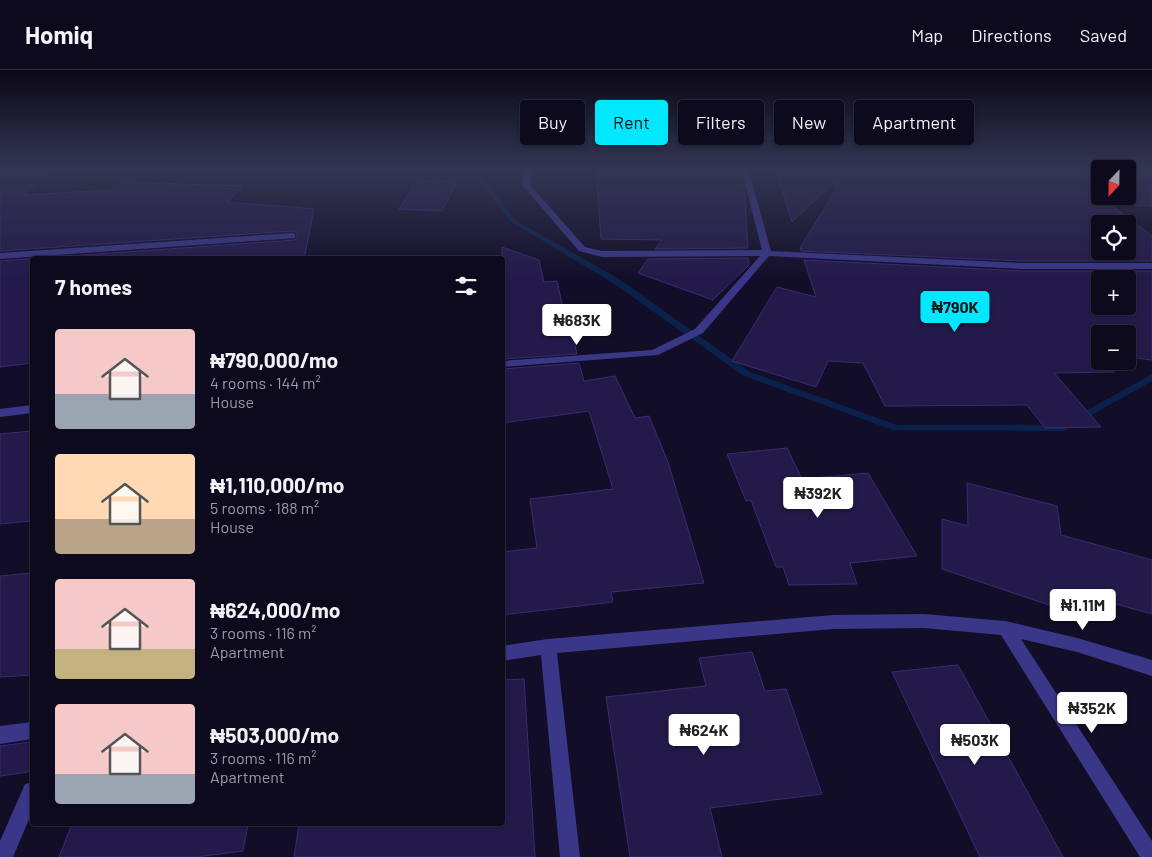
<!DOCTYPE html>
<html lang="en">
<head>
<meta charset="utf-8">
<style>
	body { margin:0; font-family:Barlow,sans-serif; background:#171327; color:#f1f3f6; height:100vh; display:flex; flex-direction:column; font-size:19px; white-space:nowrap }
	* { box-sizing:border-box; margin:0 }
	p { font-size:16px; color:#9b9aa4 }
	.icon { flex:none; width:28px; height:28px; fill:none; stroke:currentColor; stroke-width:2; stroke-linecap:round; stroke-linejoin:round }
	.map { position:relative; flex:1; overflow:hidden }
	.panel { position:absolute; left:30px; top:186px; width:475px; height:570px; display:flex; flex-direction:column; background:#0e0a1e; border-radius:5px; box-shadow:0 1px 4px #0004,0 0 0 1px #2e2b3c }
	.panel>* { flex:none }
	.banner { position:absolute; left:520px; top:30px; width:475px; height:45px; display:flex; gap:10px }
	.needle { width:32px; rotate:202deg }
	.fabs { position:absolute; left:1091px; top:90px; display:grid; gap:10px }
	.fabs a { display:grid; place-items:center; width:45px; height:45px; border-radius:5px; background:#0e0a1e; box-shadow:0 1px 4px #0004,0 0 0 1px #2e2b3c; font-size:25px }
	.price { position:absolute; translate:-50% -42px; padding:0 11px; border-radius:5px; background:#fff; color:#222; font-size:16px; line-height:32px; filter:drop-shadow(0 1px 2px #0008) }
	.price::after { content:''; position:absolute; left:50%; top:30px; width:15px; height:11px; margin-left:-8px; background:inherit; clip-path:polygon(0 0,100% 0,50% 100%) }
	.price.on { background:#01e7ff; color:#111 }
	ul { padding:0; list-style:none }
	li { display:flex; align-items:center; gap:15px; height:125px; padding:0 25px }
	li span { display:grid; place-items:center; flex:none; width:140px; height:100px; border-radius:5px; color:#555 }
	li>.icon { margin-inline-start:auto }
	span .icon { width:60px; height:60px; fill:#fffc; stroke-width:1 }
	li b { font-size:21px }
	h2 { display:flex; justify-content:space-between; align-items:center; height:60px; padding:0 25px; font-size:21px }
	.tag { padding:0 18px; border-radius:5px; background:#0e0a1e; box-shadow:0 1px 4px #0004,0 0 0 1px #2e2b3c; font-size:18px; line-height:45px }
	.tag.on { background:#01e7ff; color:#111 }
	header { display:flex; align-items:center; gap:30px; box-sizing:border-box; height:70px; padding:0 25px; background:#0e0a1e; border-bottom:1px solid #2e2b3c }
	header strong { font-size:24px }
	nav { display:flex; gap:28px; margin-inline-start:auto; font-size:18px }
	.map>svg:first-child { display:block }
</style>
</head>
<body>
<header>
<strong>Homiq</strong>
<nav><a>Map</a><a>Directions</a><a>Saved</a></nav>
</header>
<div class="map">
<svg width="1152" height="787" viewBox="0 0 1152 787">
	<rect width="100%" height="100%" fill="#130e28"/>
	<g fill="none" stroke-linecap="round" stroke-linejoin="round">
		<path fill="#0a224b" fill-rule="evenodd" d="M119 98 243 100 447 98 404 101 283 103 122 102Z
			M469 98H475L515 150 619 209 750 302 897 355H1061L1152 304V311L1063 361 893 360 744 306 613 213 511 152Z"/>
	</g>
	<path fill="#231a4a" stroke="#392b77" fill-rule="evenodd" d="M53 98 24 125 110 120 121 112 243 116 227 132 314 139 304 189H32V293L0 297V191L295 170 297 168V163L292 161 0 181V99Z
		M596 98H739L744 116 748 178 655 179 662 170 601 169Z
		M775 98H1152V136L1111 135 1152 166V191H1023L801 181 800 178 838 116 833 113 792 152ZM1100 99H1128V126H1100ZM1100 154H1128V181H1100Z
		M417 110 457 112 442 141 399 139Z
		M502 177 539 190 544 212 557 211 566 252H570L577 284 502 289Z
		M748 188 749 195 713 230 638 203 648 189Z
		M804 190 1023 201H1152V290L1128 287V264H1100V283H1097L1100 286V291H1105L1115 302 1054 303 1101 357 1045 358 1027 335 885 336 863 293 828 291 816 317 732 291 777 217 816 227ZM1100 209H1128V236H1100Z
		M579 293 584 311 615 306 635 348 649 346 668 392 704 513 611 522 613 532 502 545V482L537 478 530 429 613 419 589 341 502 353V299Z
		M32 361V451L0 454V364Z
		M787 378 802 409 868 403 917 486 850 493 857 514 789 515 783 497H776L751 430 746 431 727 384Z
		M967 413 1057 436 1061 465 1152 490V544L1069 521 1070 542 942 499V449L968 456Z
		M32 503V605L0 607V506Z
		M752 582 765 621 786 619 822 724 710 738 722 787H630L606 627 706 616 699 588Z
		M958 595 1063 787H980L892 602Z
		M524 609 535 787H294L299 754H502V610Z
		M32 672V692L28 702 0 706V676Z
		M72 754H248L243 781 196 787H59Z"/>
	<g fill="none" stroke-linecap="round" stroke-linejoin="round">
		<path fill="#3a3789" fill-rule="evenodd" d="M523 98H531V116L585 177 602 181 762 180 741 98H748L771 181 1023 193H1152V199H1023L769 186 703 263 658 285 502 297V291L652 280 695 259 760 186 602 187 579 181 523 116Z
			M292 163 295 164V168L0 189V183Z
			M32 335V343L0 347V339Z
			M924 544 1005 551 1077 568 1152 590V606L1077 582 1021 569 1152 771V787H1140L1001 565 924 558 833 559 557 583 580 787H560L541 585 502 591V576L548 569 833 545Z
			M32 652V669L0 674V656Z
			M32 712V742L13 787H0V771L25 714Z"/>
	</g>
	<linearGradient id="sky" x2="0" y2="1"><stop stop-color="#0a0816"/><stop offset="0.47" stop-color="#333653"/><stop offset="1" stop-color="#333653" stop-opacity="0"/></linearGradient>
	<rect width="1152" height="209" fill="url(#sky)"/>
</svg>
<div class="fabs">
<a><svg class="needle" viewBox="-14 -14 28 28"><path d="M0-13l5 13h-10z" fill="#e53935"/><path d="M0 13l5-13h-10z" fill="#9b9aa4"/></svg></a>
<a><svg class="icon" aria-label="locate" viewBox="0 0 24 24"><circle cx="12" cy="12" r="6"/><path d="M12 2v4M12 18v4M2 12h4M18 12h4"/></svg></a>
<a>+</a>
<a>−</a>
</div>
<b class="price on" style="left:955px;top:263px">₦790K</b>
<b class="price" style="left:577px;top:276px">₦683K</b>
<b class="price" style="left:818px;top:449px">₦392K</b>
<b class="price" style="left:1083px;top:561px">₦1.11M</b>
<b class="price" style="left:1092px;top:664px">₦352K</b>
<b class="price" style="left:704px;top:686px">₦624K</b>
<b class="price" style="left:975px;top:696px">₦503K</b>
<div class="banner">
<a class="tag">Buy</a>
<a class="tag on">Rent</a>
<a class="tag">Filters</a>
<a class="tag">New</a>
<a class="tag">Apartment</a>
</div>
<section class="panel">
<h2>7 homes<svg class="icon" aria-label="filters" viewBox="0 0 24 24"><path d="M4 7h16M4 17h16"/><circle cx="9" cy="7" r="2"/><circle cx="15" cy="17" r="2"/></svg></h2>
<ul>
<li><span style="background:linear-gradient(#f6c9c9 65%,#9aa5b1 0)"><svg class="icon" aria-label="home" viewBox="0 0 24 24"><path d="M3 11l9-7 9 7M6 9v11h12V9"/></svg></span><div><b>₦790,000/mo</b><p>4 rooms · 144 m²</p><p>House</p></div></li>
<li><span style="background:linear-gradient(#ffd9b3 65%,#b9a48a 0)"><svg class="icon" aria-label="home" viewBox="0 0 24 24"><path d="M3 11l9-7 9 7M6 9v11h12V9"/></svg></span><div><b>₦1,110,000/mo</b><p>5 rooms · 188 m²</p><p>House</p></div></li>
<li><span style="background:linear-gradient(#f6c9c9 70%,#c2b280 0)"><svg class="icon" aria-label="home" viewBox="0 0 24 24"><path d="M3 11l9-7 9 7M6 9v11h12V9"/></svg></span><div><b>₦624,000/mo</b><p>3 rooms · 116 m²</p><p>Apartment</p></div></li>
<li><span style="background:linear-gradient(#f6c9c9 70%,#9aa5b1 0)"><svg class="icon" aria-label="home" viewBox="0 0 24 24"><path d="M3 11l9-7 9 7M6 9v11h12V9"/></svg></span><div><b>₦503,000/mo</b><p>3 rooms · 116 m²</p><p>Apartment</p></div></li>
</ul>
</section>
</div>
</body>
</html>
